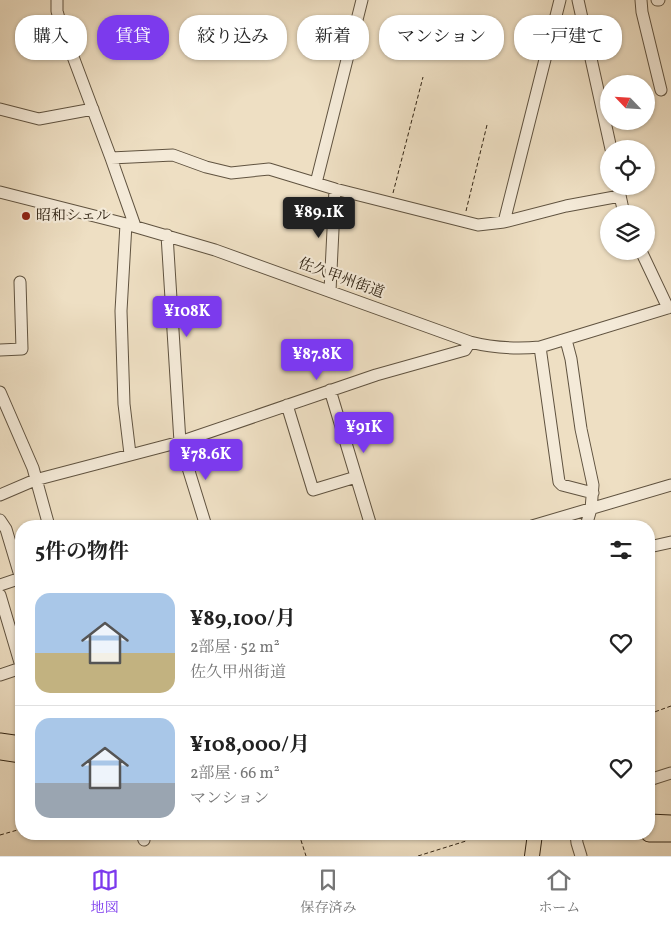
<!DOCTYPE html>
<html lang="ja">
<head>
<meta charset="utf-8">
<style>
	body { margin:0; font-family:Vollkorn,"Noto Serif JP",serif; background:#f6f6f6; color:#222; height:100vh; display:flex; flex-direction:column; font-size:19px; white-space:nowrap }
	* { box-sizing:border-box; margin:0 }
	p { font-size:16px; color:#767676 }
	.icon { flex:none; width:28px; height:28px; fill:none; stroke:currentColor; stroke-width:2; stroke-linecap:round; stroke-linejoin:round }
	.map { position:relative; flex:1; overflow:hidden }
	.side { position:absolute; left:15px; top:520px; width:640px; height:320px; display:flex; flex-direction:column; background:#fff; border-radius:20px; box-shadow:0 1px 4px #0004 }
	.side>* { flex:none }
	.guide { position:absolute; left:15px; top:15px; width:641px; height:45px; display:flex; gap:10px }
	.needle { width:32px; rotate:295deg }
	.tools { position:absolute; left:600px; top:75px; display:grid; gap:10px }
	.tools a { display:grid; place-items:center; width:55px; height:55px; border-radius:50%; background:#fff; box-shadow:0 1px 4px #0004; font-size:25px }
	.price { position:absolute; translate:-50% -42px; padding:0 11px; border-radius:5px; background:#7c3aed; color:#fff; font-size:16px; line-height:32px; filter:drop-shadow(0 1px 2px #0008) }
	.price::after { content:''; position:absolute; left:50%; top:30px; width:15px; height:11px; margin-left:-8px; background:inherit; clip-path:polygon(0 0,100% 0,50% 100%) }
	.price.on { background:#222; color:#fff }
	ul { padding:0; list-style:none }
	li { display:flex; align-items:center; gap:15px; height:125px; padding:0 20px }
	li+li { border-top:1px solid #e0e0e0 }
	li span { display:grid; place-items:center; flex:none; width:140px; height:100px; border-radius:15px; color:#555 }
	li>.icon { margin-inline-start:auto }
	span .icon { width:60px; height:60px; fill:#fffc; stroke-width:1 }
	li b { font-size:21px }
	h2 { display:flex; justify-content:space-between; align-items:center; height:60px; padding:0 20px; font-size:21px }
	.pill { padding:0 18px; border-radius:20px; background:#fff; box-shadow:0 1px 4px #0004; font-size:18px; line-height:45px }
	.pill.on { background:#7c3aed; color:#fff }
	.menu { display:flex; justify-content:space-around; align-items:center; height:70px; border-top:1px solid #e0e0e0; background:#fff; font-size:14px; color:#767676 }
	.menu a { display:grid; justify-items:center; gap:2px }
	.menu .on { color:#7c3aed }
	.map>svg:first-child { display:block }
</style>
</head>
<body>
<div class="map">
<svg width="671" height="856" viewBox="0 0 671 856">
	<rect width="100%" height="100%" fill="#eedfc3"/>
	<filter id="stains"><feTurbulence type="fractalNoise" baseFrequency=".004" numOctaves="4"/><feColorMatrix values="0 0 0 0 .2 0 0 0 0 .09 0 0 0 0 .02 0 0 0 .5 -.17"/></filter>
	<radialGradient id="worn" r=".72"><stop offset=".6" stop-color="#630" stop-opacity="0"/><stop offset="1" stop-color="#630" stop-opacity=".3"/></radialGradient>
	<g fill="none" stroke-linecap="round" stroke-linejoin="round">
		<g stroke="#605340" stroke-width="13">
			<path id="minor" d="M57 0V11L60 22 111 158 135 226
				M578 0 611 149
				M641 0 642 12 661 90
				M657 0H659
				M0 109 39 119 93 109
				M111 158 173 155 206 167 231 173 269 169 335 189 478 225 504 222 566 206 620 196
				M316 183 362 0
				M618 186 624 214
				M0 192 126 224 215 250 470 342C493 348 516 349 540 347L671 307
				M504 222 560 0
				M126 224 121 311 124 404 130 454
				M167 235 180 442 206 526
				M641 251 668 308
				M330 291 335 189
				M566 340 571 359 581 429 593 485 591 509 586 526
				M540 347 559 482 562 485 593 493
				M0 350 22 349 20 282
				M330 390 371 526
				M0 392 33 468 49 526
				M287 405 313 490 356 477
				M0 495 35 480 180 442 376 375 465 350 470 342
				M0 520 6 529 21 579
				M532 526 671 485
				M649 547 671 542
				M0 585 21 578
				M0 595 21 666
				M0 675 21 668
				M649 780 671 773
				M142 834 144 840
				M576 834 577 843 581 856"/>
		</g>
		<g stroke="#312414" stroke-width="16">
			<path id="major" d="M532 856 535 834"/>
		</g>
		<g stroke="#312414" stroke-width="17">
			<path id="highway" d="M0 741 21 744
				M0 752 21 755
				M649 822 671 823
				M649 834H671"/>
		</g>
		<path stroke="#312414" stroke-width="1" stroke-dasharray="4 2.5" stroke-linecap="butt" d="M393 193 423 77
			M466 211 487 125
			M649 714 671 706
			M299 834 306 856
			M0 835 21 829
			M418 856 466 841 468 834"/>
		<use href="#minor" stroke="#f4ead8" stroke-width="11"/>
		<use href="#major" stroke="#eedfc3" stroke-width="14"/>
		<use href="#highway" stroke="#eedfc3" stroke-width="15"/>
	</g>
	<circle fill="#8f2418" stroke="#f4ead8" stroke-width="2" cx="26" cy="216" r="5"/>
	<g text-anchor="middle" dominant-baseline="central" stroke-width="4.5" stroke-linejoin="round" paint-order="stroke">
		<g font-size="15" fill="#312414" stroke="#f4ead8" text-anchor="start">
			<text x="36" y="216">昭和シェル</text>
		</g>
		<g font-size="15" fill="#312414" stroke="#f4ead8">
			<text transform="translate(341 279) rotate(20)">佐久甲州街道</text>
		</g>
	</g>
	<rect width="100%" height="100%" filter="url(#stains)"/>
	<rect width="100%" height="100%" fill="url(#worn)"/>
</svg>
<div class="tools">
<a><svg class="needle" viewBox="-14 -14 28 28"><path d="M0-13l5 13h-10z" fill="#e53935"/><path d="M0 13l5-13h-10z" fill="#767676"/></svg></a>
<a><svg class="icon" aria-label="locate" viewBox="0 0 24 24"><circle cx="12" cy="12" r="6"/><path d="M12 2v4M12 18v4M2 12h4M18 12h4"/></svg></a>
<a><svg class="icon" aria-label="layers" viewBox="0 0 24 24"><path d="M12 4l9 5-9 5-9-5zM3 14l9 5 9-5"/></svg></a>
</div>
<b class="price on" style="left:319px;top:239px">¥89.1K</b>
<b class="price" style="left:187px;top:338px">¥108K</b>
<b class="price" style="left:317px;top:381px">¥87.8K</b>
<b class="price" style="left:364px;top:454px">¥91K</b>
<b class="price" style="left:206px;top:481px">¥78.6K</b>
<div class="guide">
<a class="pill">購入</a>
<a class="pill on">賃貸</a>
<a class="pill">絞り込み</a>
<a class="pill">新着</a>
<a class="pill">マンション</a>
<a class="pill">一戸建て</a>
</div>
<section class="side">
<h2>5件の物件<svg class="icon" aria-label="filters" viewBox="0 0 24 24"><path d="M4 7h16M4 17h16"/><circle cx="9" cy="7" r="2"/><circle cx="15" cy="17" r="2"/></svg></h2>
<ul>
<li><span style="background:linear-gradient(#a9c7e8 60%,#c2b280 0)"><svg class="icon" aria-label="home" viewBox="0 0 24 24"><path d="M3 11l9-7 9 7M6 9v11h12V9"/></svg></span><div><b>¥89,100/月</b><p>2部屋 · 52 m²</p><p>佐久甲州街道</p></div><svg class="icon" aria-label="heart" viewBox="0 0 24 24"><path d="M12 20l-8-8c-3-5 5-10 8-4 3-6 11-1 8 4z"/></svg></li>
<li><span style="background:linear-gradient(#a9c7e8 65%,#9aa5b1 0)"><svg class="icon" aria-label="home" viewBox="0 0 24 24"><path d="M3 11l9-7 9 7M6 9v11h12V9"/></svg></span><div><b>¥108,000/月</b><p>2部屋 · 66 m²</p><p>マンション</p></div><svg class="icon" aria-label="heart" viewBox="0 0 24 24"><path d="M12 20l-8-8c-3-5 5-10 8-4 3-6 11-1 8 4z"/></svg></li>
</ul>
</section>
</div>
<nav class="menu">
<a class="on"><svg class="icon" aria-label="map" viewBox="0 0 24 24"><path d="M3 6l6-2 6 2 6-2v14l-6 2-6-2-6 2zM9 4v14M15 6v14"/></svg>地図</a>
<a><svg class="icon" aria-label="saved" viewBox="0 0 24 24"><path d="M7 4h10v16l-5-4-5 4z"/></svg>保存済み</a>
<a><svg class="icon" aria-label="home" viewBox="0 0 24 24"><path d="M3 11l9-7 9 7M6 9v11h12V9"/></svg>ホーム</a>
</nav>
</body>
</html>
